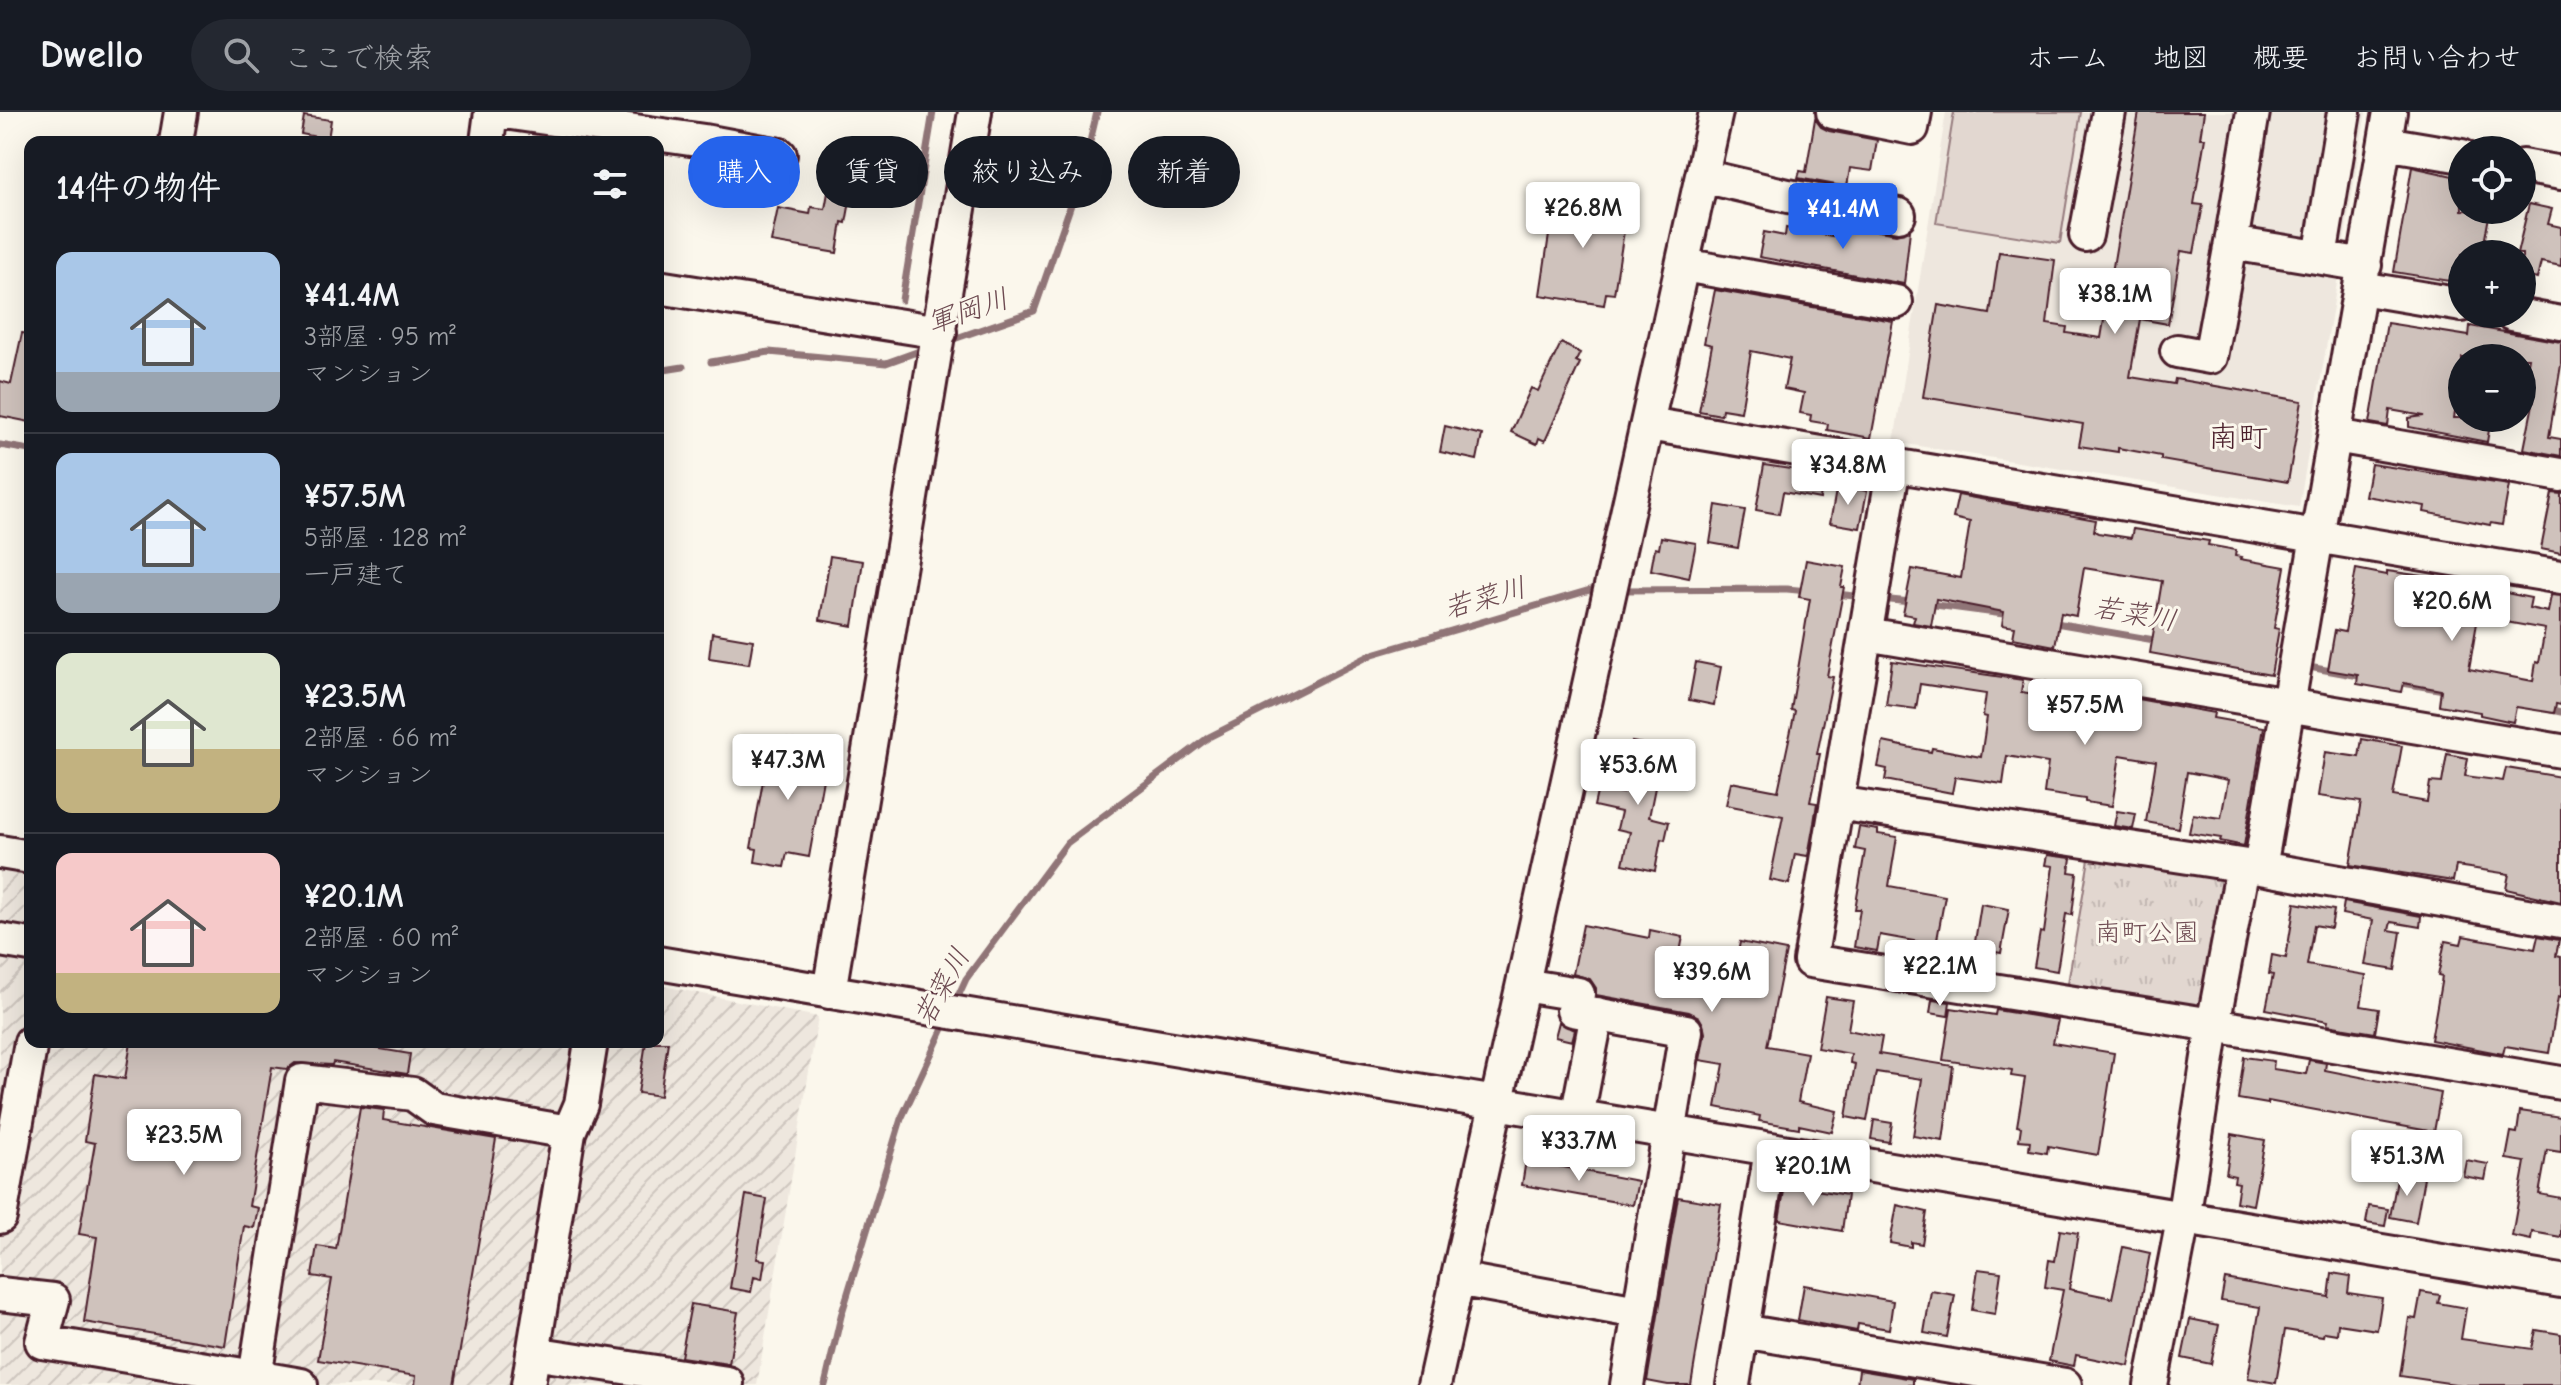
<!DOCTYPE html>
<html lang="ja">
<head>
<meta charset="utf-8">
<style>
	body { margin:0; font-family:"Comic Neue","Klee One",sans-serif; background:#242831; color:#f1f3f6; height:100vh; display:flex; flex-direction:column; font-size:30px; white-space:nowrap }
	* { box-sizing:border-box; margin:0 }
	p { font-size:26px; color:#9ea1a6 }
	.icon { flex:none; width:44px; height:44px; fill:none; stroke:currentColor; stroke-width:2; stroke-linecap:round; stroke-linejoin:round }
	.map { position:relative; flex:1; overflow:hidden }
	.panel { position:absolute; left:24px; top:24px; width:640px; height:912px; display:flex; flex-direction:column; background:#171b24; border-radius:16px; box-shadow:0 8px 32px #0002 }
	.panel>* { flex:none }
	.top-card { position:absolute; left:688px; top:24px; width:760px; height:72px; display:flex; gap:16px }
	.fabs { position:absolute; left:2448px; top:24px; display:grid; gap:16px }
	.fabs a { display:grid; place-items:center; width:88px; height:88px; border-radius:50%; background:#171b24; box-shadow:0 8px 32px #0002; font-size:40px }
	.price { position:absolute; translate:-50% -68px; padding:0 18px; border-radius:8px; background:#fff; color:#222; font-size:26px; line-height:52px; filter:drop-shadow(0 2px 4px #0008) }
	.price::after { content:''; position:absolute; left:50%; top:48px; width:24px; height:18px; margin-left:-12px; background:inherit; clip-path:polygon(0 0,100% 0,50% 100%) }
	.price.current { background:#2563eb; color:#fff }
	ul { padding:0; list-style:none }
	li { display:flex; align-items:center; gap:24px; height:200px; padding:0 32px }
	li+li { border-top:2px solid #363941 }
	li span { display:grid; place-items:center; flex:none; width:224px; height:160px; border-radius:16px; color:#555 }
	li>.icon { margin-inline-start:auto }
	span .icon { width:96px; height:96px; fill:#fffc; stroke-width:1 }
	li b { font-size:34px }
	h2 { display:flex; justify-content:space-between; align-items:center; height:96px; padding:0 32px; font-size:34px }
	.chip { padding:0 28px; border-radius:36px; background:#171b24; box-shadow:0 8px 32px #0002; font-size:28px; line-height:72px }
	.chip.current { background:#2563eb; color:#fff }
	header { display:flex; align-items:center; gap:48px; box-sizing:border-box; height:112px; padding:0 40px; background:#171b24; border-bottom:2px solid #363941 }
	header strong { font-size:38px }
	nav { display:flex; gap:44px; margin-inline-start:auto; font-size:28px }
	.search { width:560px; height:72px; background:#242831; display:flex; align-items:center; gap:20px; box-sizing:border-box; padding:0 28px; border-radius:44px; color:#9ea1a6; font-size:30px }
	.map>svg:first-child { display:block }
</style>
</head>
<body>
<header>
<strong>Dwello</strong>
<div class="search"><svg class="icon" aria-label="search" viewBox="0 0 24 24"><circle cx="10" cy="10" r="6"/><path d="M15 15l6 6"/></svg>ここで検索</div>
<nav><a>ホーム</a><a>地図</a><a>概要</a><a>お問い合わせ</a></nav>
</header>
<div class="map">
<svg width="2561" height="1273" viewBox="0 0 2561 1273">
	<defs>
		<pattern id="industrial-furrows" width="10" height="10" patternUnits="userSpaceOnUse" patternTransform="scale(2)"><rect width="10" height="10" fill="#eee7de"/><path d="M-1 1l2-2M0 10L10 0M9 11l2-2" fill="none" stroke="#cec6bf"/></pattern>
		<pattern id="grass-tufts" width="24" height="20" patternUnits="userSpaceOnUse" patternTransform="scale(2)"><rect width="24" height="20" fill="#e2d7d0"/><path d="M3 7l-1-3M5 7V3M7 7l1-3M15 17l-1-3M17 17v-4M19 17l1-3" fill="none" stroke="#c3b8b3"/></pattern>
	</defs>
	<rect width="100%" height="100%" fill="#fbf7ec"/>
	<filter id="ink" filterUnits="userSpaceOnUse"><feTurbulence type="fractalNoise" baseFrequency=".0125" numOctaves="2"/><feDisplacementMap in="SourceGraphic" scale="16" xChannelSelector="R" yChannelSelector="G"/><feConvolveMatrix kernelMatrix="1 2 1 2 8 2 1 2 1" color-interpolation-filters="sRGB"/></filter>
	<g filter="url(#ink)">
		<path fill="#eee7de" d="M1946 0H2366L2299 395 1894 330Z"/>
		<path fill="url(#industrial-furrows)" d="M0 743 30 749V930H658V873L818 905 757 1273H0Z"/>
		<path fill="url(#grass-tufts)" stroke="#967b7e" stroke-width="2" d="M2090 741 2227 764 2204 900 2067 877Z"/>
		<path fill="#e2d7d0" stroke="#967b7e" stroke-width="2" d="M1954 0H2081L2060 131 1936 111Z"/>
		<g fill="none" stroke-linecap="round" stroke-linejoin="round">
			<path stroke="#907477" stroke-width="7" d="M902 188 933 0
				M948 229 1034 199 1084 55 1097 0
				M711 250 769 240 886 251 925 237
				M658 259 683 255
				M0 333 30 338
				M1621 478 1787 477 1808 479
				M1836 482 1864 485
				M1880 487 1911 490
				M1928 492 2011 503
				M2050 510 2160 529
				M2303 554 2365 565
				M2397 570 2444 578
				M2547 597 2561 600
				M954 893 966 867 1067 731 1209 625 1373 542 1590 478H1600
				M825 1273 841 1204 901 1007 947 908"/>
		</g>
		<path fill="#cfc2bc" stroke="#4a1f2b" stroke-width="2" fill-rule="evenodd" d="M2139 0H2204L2200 26H2205L2194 92 2203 93 2194 141 2181 139 2168 212 2140 207 2130 265 2174 272 2175 267 2302 289 2288 370 2161 348V344L2118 336V340L2079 334 2083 312 1923 285 1938 193 1990 202 1999 140 2055 148 2047 212 2067 215 2066 221 2101 226Z
			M304 4 331 8 328 27 301 22Z
			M1815 7 1821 15 1829 19 1877 28 1872 59 1850 56 1847 75 1798 66 1800 59 1806 60Z
			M834 47 857 51 846 111 842 110 837 141 771 130 778 96 810 102 811 95 825 97Z
			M2412 55 2462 66V98L2490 99 2482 142H2462V171L2394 160Z
			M1555 83 1628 94 1614 182 1606 181 1604 193 1540 183Z
			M2529 92 2552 97 2548 112 2561 115V154L2541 150 2537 167 2522 163V142H2517Z
			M1834 111 1896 122 1910 118 1904 172 1759 145 1764 120 1785 124 1786 116 1832 124Z
			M1715 178 1893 209 1871 326 1827 318 1828 312 1810 309 1811 303 1800 301 1804 281 1784 277 1790 247 1751 239 1741 300 1722 297 1721 303 1699 299 1712 233 1704 231Z
			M2387 211 2469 224 2470 214 2561 230V253L2549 325 2561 327V344L2524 337 2534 287 2522 285 2529 246H2462V261L2454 306H2491L2487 330 2409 315V306L2424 304 2390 298 2388 314 2370 311Z
			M22 221 30 222V310L0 304V269L11 272Z
			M1561 231 1580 241 1576 249 1580 251 1545 329 1539 326 1537 332 1511 320 1531 276 1538 279Z
			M1445 314 1482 323 1477 348 1440 340Z
			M2371 352 2509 373 2502 413 2491 411 2490 413 2424 400 2425 394 2365 384Z
			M1764 353 1823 362 1820 387 1783 380 1779 402 1756 398Z
			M1837 373 1867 379 1860 416 1830 411Z
			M2552 381 2561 382V441L2541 437Z
			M1958 383 2096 408 2094 419 2098 421 2131 426 2133 417 2209 429 2208 433 2236 438 2235 444 2241 445 2240 447 2285 455 2274 516 2279 517 2271 563 2150 541 2162 469 2084 456 2076 504 2061 501 2055 534 2013 526 2015 515 2002 513 2004 500 1936 487 1931 514 1913 511 1915 504 1903 502 1912 457 1961 466 1970 410 1953 406Z
			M1716 393 1745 398 1738 436 1710 431Z
			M1661 425 1696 431 1689 466 1651 458 1655 436 1659 437Z
			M830 444 863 449 853 514 820 508Z
			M1806 448 1845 455 1841 475H1844L1827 564 1833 565 1817 642H1820L1810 690 1817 691 1814 711 1808 744 1795 742 1789 772 1770 768 1783 704 1726 693 1731 670 1778 679 1795 599 1791 598 1810 487 1799 485Z
			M2356 457 2387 463V459L2437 466 2501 478V480L2531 486 2529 496 2548 500 2551 483 2561 484V593L2556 592 2554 601 2516 595 2513 610 2480 603V600L2439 593 2441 578 2404 571 2402 580 2357 572 2358 563 2328 558 2335 518 2345 520ZM2478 505 2545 517 2539 551 2536 550 2533 569 2469 557Z
			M712 521 753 528 749 552 709 546Z
			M1892 549 2023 568 2021 580 2069 587 2067 596 2107 602 2110 582 2214 601 2213 606 2264 615 2244 734 2220 729 2221 726 2189 721 2193 702 2221 706 2228 668 2187 660 2178 716 2146 710 2156 649 2120 643 2112 694 2085 690V687L2044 681 2048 651 2007 644 2003 672 1955 665 1952 681 1885 668 1887 657 1878 655 1883 630 1931 640 1932 636 1981 645 1987 605 1983 604 1986 582 1920 572 1916 597 1886 593Z
			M1696 550 1721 555 1714 593 1689 588Z
			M771 624 806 630 804 641 827 645 809 745 787 741 784 755 755 750 757 737 751 736Z
			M2362 627 2402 634 2393 684 2427 690 2430 670 2442 671 2447 642 2468 646 2465 664 2503 669 2506 656 2561 665V790L2506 777 2509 762 2456 754 2453 769 2350 753 2361 690 2318 684 2325 640 2359 645Z
			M1632 630 1663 636 1649 705 1669 710 1665 728 1661 727 1655 759 1623 752 1630 720 1617 717 1621 700 1594 694 1598 676 1622 681Z
			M2117 699 2136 702 2133 717 2114 714Z
			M1859 715 1878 718V722L1897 725 1889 774 1945 784 1936 833 1880 823 1877 839 1854 835 1860 797H1855L1865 739 1855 737Z
			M2047 743 2071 746 2069 760 2077 761 2072 803 2066 802 2057 859 2034 855 2040 820 2044 821 2053 754 2045 753Z
			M2344 790 2421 804 2420 815 2391 810 2389 818 2401 820 2395 858 2365 853 2373 808 2342 802Z
			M2295 791 2334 798 2331 816 2314 813 2307 853 2366 863 2361 894 2379 897 2375 921 2327 913 2328 909 2266 897 2273 863 2269 862 2272 843 2286 846Z
			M1981 792 2009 797 2001 841 1974 836Z
			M1583 813 1649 826 1650 818 1683 825 1680 840 1736 851 1740 830 1786 839 1767 934 1807 941 1798 990 1837 999 1832 1020 1799 1013V1016L1759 1009 1760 1004 1716 995 1724 952 1700 948 1705 921 1703 912 1699 905 1689 900 1596 883V876L1590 867 1573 862Z
			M2463 824 2535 837 2538 824 2559 828 2556 844 2561 845V886L2558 885 2549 941 2505 934 2503 942 2431 928 2442 865 2438 864 2445 829 2461 832Z
			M1826 885 1853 889 1848 918 1882 925 1879 942 1953 954 1943 1029 1913 1024 1922 967 1876 960 1867 1009 1846 1005 1855 952 1850 951 1851 942 1817 936Z
			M1932 888 1950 890 1948 904 1930 901Z
			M1951 896 1995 903 1996 898 2058 908 2053 931 2114 941 2098 1043 2048 1034 2047 1041 2029 1038 2030 1029 2019 1028 2021 1015 2017 1014 2025 966 2011 964 2012 958 1943 948Z
			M1559 910 1575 918 1572 929 1555 925Z
			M131 930H369L368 935 410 942 407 962 333 950 332 953 295 951 287 957 272 955 249 1094 258 1096 254 1116 244 1114 225 1234 84 1210 97 1125 79 1122 95 1031 85 1029 95 962 125 967Z
			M646 930H668L660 984 638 981Z
			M2244 945 2274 949 2273 957 2306 962 2309 948 2326 951 2325 958 2441 981 2434 1020 2268 989V992L2238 987Z
			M360 995 384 998 383 1008 496 1027 454 1273H415L416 1264 318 1248 332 1167 312 1164 317 1134 336 1137Z
			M2520 999 2561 1005V1040L2547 1038 2539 1082 2561 1086V1125L2532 1120 2531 1128 2512 1124 2525 1050 2506 1047 2511 1020 2517 1021Z
			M1874 1008 1892 1011 1889 1030 1871 1027Z
			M2232 1022 2265 1028 2253 1093 2236 1090 2239 1071 2234 1070 2235 1064 2226 1062Z
			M1526 1048 1638 1069 1633 1093 1522 1073Z
			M2466 1048 2488 1052 2485 1068 2463 1064Z
			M2398 1061 2424 1066 2416 1110 2390 1105Z
			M1785 1073 1847 1083 1842 1119 1779 1108Z
			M746 1083 767 1087 757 1147 765 1148 762 1167 754 1165 751 1180 730 1176Z
			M1678 1085 1721 1092 1691 1273H1668L1647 1269Z
			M1897 1093 1927 1100 1922 1132 1911 1130V1135L1890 1131Z
			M2369 1094 2388 1097 2385 1114 2366 1111Z
			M2060 1118 2078 1121 2069 1177 2112 1186 2123 1135 2150 1141 2129 1254 2076 1243 2074 1254 2049 1249 2063 1178 2045 1175 2049 1148 2055 1149Z
			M1978 1157 2001 1160 1995 1202 1972 1198Z
			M2332 1161 2350 1164 2348 1181 2382 1186 2377 1218 2338 1212 2337 1222 2324 1220 2323 1224 2285 1218 2276 1271 2248 1266 2260 1195 2221 1189 2225 1167 2329 1185Z
			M1804 1173 1893 1189 1889 1217 1858 1212 1857 1219 1798 1208Z
			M1931 1179 1955 1183 1947 1225 1924 1221Z
			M2421 1180 2440 1183 2438 1191 2466 1196 2461 1227 2532 1237 2536 1218 2561 1222V1273H2462L2400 1264 2409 1206 2416 1207Z
			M691 1192 738 1200 729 1252 681 1245Z
			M2190 1207 2219 1213 2211 1252 2182 1246Z
			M1859 1258 1913 1267V1273H1857Z"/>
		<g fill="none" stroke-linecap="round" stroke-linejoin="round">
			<g stroke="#4a1f2b" stroke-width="38">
				<path id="minor" d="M504 0 704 29 780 43
					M1833 0 1912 16 1915 0
					M2253 0 2231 131 2365 153
					M176 30 181 0
					M487 30 491 0
					M2385 31 2462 44
					M2522 54 2561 61
					M1702 64 1788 84 1899 103
					M2086 123 2109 0
					M2320 145 2344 0
					M1683 153 1896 190
					M658 175 940 220
					M2361 176 2462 193
					M2512 202 2561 211
					M2177 239 2210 245 2231 131
					M1648 312 2561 465
					M2335 324 2561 363
					M1894 353 1810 849 2213 913 2561 971
					M1866 522 2561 639
					M1837 691 2260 756 2561 809
					M0 740 30 745
					M2260 756 2390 0
					M0 828 30 833
					M658 851 2561 1169
					M1523 873 1578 882 1573 898 1686 919 1627 1273
					M829 880 975 0
					M1577 1005 1597 902
					M0 1105 31 930
					M1457 1167 1638 1200
					M0 1182 53 1188 42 1230 255 1265 302 969 413 982 434 997 569 1020
					M1742 1219 2065 1273
					M533 1241 727 1271
					M255 1265 301 1273
					M528 1273 569 1020 581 992 591 930
					M1434 1273 1716 0
					M1733 1273 1771 1038
					M2151 1273 2183 1108 2213 913 2243 754"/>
			</g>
			<use href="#minor" stroke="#fbf7ec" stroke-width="32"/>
		</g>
	</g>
	<g text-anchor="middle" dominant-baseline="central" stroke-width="6" stroke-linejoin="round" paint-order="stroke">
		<g font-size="26" fill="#704d54" stroke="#fbf7ec">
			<text x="2147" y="821">南町公園</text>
		</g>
		<g font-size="28" font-style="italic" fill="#6d4a51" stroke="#fbf7ec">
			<text transform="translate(968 199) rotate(-19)">軍岡川</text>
			<text transform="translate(1485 486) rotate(-16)">若菜川</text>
			<text transform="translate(2135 502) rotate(10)">若菜川</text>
			<text transform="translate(942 875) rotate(-61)">若菜川</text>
		</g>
		<g font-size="30" fill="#4a1f2b" stroke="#fbf7ec">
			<text x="2238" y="325">南町</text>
		</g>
	</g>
</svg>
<div class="fabs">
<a><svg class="icon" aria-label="locate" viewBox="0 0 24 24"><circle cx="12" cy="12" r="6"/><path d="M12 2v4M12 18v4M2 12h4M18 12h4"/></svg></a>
<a>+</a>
<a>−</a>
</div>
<b class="price" style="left:1583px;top:138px">¥26.8M</b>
<b class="price current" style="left:1843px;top:139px">¥41.4M</b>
<b class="price" style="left:2115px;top:224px">¥38.1M</b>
<b class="price" style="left:1848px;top:395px">¥34.8M</b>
<b class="price" style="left:2452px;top:531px">¥20.6M</b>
<b class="price" style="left:2085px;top:635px">¥57.5M</b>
<b class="price" style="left:788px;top:690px">¥47.3M</b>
<b class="price" style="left:1638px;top:695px">¥53.6M</b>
<b class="price" style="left:1940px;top:896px">¥22.1M</b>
<b class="price" style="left:1712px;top:902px">¥39.6M</b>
<b class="price" style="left:184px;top:1065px">¥23.5M</b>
<b class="price" style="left:1579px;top:1071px">¥33.7M</b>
<b class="price" style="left:2407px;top:1086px">¥51.3M</b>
<b class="price" style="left:1813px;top:1096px">¥20.1M</b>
<div class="top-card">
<a class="chip current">購入</a>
<a class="chip">賃貸</a>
<a class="chip">絞り込み</a>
<a class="chip">新着</a>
</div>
<section class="panel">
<h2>14件の物件<svg class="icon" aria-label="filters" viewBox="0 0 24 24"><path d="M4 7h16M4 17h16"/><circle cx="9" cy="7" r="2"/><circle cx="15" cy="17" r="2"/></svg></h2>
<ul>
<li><span style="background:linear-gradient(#a9c7e8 75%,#9aa5b1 0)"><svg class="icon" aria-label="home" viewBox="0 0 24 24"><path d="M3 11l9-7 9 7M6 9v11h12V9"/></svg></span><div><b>¥41.4M</b><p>3部屋 · 95 m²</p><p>マンション</p></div></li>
<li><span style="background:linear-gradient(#a9c7e8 75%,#9aa5b1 0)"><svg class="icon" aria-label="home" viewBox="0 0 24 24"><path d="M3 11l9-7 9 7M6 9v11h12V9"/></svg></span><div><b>¥57.5M</b><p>5部屋 · 128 m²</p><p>一戸建て</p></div></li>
<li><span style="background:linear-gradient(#dfe7d0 60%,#c2b280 0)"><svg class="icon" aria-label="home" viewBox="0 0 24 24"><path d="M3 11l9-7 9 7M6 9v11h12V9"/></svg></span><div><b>¥23.5M</b><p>2部屋 · 66 m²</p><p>マンション</p></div></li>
<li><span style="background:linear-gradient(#f6c9c9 75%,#c2b280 0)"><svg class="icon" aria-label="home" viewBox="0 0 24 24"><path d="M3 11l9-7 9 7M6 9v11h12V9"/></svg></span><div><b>¥20.1M</b><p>2部屋 · 60 m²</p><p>マンション</p></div></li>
</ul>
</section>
</div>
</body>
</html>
